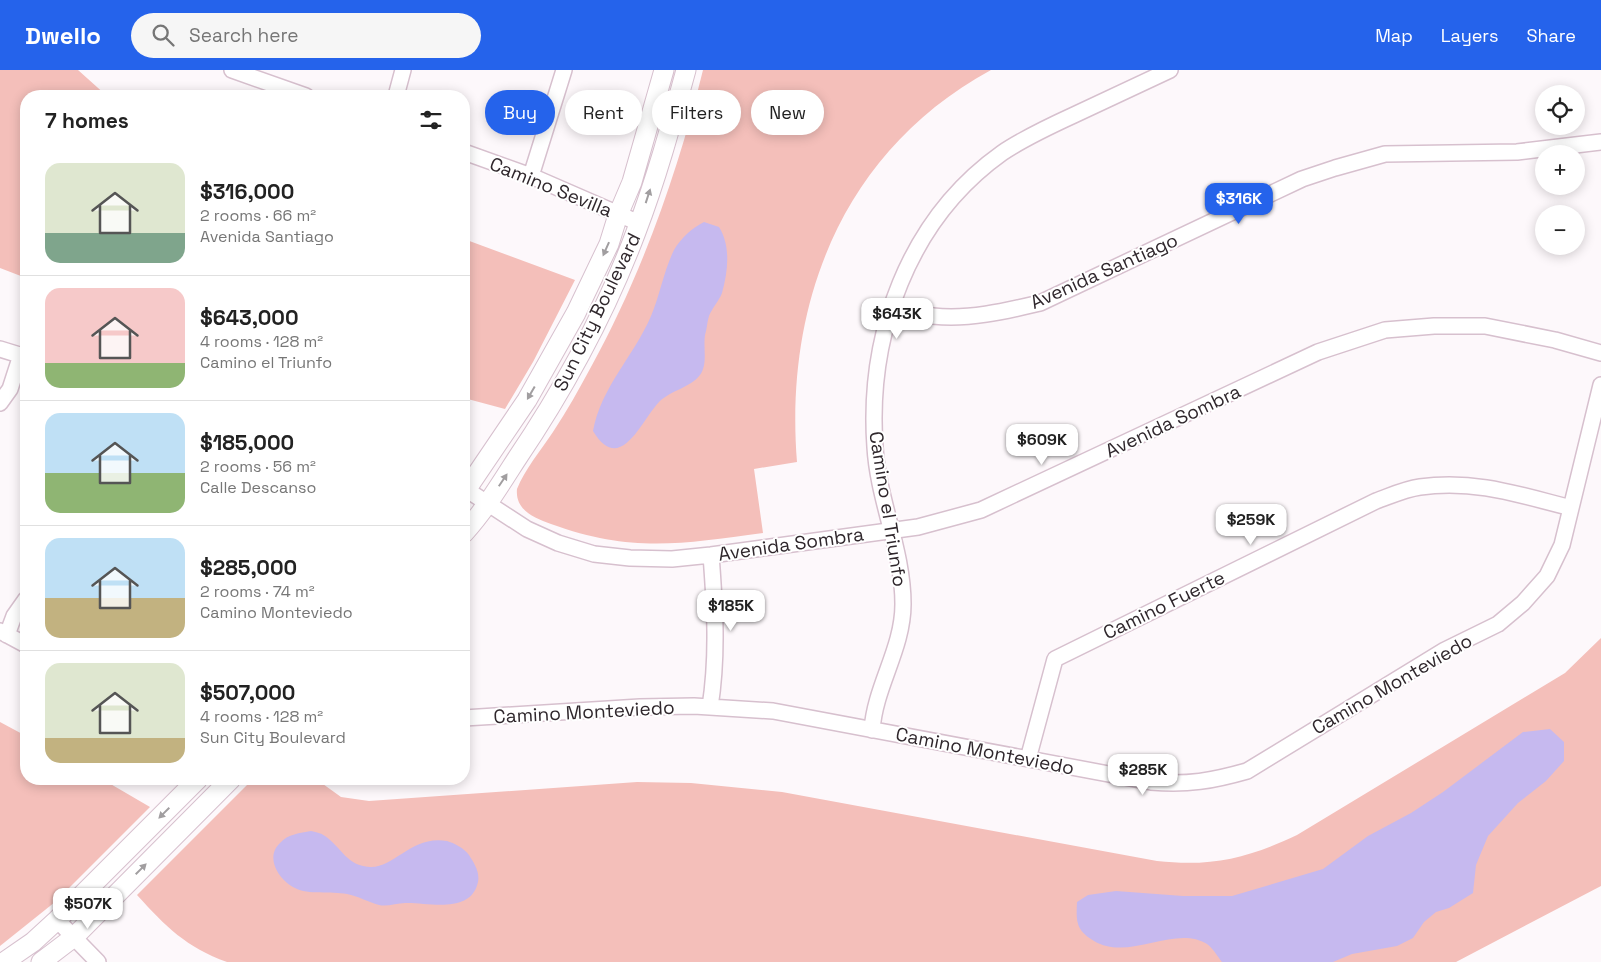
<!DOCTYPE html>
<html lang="en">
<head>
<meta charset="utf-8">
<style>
	body { margin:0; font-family:"Space Grotesk",sans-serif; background:#f6f6f6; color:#222; height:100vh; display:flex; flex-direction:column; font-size:19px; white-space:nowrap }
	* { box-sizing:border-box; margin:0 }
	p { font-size:16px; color:#767676 }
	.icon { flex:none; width:28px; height:28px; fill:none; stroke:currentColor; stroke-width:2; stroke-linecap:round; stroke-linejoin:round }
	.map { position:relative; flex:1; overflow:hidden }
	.details { position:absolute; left:20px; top:20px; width:450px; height:695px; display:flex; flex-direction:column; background:#fff; border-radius:20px; box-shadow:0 2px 12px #0003 }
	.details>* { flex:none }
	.hud { position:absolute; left:485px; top:20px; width:475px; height:45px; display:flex; gap:10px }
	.tools { position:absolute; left:1535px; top:15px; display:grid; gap:10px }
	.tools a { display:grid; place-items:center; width:50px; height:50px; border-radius:50%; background:#fff; box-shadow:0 2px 12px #0003; font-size:25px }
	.price { position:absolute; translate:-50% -42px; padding:0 11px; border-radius:10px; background:#fff; color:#222; font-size:16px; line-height:32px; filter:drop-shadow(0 1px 2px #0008) }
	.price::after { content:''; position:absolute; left:50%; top:30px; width:15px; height:11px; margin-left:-8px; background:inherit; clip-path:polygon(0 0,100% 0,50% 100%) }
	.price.on { background:#2563eb; color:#fff }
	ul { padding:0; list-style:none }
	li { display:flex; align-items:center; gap:15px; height:125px; padding:0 25px }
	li+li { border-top:1px solid #e0e0e0 }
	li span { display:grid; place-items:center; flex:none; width:140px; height:100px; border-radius:15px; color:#555 }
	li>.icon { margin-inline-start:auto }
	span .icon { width:60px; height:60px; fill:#fffc; stroke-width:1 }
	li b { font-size:21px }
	h2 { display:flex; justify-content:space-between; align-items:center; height:60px; padding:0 25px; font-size:21px }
	.pill { padding:0 18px; border-radius:22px; background:#fff; box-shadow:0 2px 12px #0003; font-size:18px; line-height:45px }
	.pill.on { background:#2563eb; color:#fff }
	header { display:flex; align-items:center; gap:30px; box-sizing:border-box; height:70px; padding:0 25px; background:#2563eb; color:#fff }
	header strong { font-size:24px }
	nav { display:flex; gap:28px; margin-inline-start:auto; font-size:18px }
	.search { width:350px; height:45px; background:#f6f6f6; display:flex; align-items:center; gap:12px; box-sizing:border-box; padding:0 18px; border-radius:28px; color:#767676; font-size:19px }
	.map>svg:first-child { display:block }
</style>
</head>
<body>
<header>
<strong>Dwello</strong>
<div class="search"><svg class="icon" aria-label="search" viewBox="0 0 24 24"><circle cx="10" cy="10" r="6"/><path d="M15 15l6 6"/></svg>Search here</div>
<nav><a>Map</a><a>Layers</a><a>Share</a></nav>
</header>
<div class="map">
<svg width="1601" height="892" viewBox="0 0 1601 892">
	<rect width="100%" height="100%" fill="#fdf8fb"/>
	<path fill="#f4bfba" d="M0 0H78L107 26H26V208L0 198Z
		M703 0H991C844 80 784 231 797 392L754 399 763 463C681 474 631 483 551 454 534 448 515 440 517 419 525 399 541 380 553 362 567 341 579 319 591 297 642 204 678 102 703 0Z
		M464 169 575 210 533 292 505 339 464 328Z
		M1601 568V816L1456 892H227C186 877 166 857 137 825L253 709H316L341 727 369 731 637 712 691 713 782 722 1157 791C1212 797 1248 788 1297 765L1565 603Z
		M0 652 26 666V709H102L150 737 55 832 0 876Z"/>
	<path fill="#c6b9ef" d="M704 152 719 157C731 176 728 201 722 223 719 231 712 238 709 246 707 252 707 259 705 265 703 278 708 294 700 305 690 318 671 320 659 332 641 351 620 406 593 361 601 317 634 286 651 246 660 225 664 200 674 180 681 168 692 158 704 152Z
		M1550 659 1564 672V691L1546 711 1518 733 1488 766 1476 795 1473 823 1449 838 1436 842 1424 852 1413 868 1397 876 1352 884 1333 892H1222C1218 887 1212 877 1207 874 1175 854 1129 892 1094 871 1076 860 1076 852 1077 832L1088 825 1116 821 1183 826H1232L1323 799 1368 766 1411 743 1443 722 1523 662Z
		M311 761C315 762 321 763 325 766 342 778 347 796 370 797 395 798 411 765 447 771 454 773 464 778 469 785 474 793 480 802 478 812 471 845 427 832 405 833 397 833 387 837 379 835 368 832 358 826 347 824 331 821 308 825 295 818 280 811 264 788 280 773 288 764 300 763 311 761Z"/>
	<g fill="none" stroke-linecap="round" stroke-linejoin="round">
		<g stroke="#d7c0ce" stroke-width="18">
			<path id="minor" d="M232 0 306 26
				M396 26 403 0
				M464 82 531 106 639 153
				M531 106 564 0
				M891 236C905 240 919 245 933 246 969 250 1006 241 1040 233L1302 109 1335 98 1385 84 1517 82 1601 72
				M0 279 26 287
				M0 333 10 319 21 285
				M464 418 527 459 558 473 594 484 630 488 672 489 711 485 918 457 981 440 1318 282 1385 260 1434 256H1485L1555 270 1601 283
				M0 561 26 575
				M7 565 14 546 26 529
				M710 637C718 586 715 537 711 485
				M464 648 640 637 694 636 773 641 1151 712C1188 715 1212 711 1247 701L1445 580 1498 554 1523 533 1547 506 1562 475 1601 315
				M872 660C875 616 903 579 903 534 903 480 878 430 875 377 867 265 908 150 1002 83 1024 68 1050 56 1074 45 1106 30 1138 15 1170 0
				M1028 689 1055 589 1376 431C1390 426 1405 419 1420 417 1474 409 1520 425 1571 438
				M57 850 98 892"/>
		</g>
		<g stroke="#d7c0ce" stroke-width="21">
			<path id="tertiary" d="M464 423 527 330 576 243 609 174 618 145 632 112 664 0
				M464 463C484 441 500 415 516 390 564 319 606 242 636 162 656 110 671 55 686 0
				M4 892 33 872 57 850 198 709
				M41 892 74 867 231 709"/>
		</g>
		<use href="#minor" stroke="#fff" stroke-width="15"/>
		<use href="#tertiary" stroke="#fff" stroke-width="19"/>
	</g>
	<defs><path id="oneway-solid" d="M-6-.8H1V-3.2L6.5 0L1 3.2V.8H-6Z" transform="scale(1.25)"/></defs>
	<g fill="#a19ea0">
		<use href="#oneway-solid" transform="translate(648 126) rotate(-72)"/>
		<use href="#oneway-solid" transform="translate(606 179) rotate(114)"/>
		<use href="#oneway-solid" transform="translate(531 323) rotate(120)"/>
		<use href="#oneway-solid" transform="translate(503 410) rotate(-56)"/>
		<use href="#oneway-solid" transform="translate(164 743) rotate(135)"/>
		<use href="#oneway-solid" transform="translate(141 799) rotate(-45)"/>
	</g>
	<g text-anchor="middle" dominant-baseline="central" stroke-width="4" stroke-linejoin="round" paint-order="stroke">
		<g font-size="19" fill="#2f272c" stroke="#fff">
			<text transform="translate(551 117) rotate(22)">Camino Sevilla</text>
			<text transform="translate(1104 201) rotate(-24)">Avenida Santiago</text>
			<text transform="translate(597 242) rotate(-64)">Sun City Boulevard</text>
			<text transform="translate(1173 351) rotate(-25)">Avenida Sombra</text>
			<text transform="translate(888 439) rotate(81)">Camino el Triunfo</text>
			<text transform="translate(791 474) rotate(-8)">Avenida Sombra</text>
			<text transform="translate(1164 535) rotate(-26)">Camino Fuerte</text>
			<text transform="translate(1392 614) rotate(-30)">Camino Monteviedo</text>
			<text transform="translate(584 642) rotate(-3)">Camino Monteviedo</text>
			<text transform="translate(985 681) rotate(11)">Camino Monteviedo</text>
		</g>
	</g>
</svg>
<div class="tools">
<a><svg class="icon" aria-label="locate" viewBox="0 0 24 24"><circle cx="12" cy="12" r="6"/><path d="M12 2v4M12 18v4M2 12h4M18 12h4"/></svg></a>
<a>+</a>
<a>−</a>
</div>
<b class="price on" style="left:1239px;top:155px">$316K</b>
<b class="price" style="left:897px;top:270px">$643K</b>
<b class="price" style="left:1042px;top:396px">$609K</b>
<b class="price" style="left:1251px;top:476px">$259K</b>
<b class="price" style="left:731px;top:562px">$185K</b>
<b class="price" style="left:1143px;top:726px">$285K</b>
<b class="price" style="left:88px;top:860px">$507K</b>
<div class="hud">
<a class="pill on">Buy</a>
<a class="pill">Rent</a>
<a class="pill">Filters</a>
<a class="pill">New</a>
</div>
<section class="details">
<h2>7 homes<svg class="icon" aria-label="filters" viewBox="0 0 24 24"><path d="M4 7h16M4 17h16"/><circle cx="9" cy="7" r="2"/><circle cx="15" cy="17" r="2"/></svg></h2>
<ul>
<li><span style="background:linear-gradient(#dfe7d0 70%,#7fa58c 0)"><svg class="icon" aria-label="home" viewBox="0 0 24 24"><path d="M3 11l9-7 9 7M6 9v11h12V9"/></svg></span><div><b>$316,000</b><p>2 rooms · 66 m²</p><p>Avenida Santiago</p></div></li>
<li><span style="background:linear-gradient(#f6c9c9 75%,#8fb573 0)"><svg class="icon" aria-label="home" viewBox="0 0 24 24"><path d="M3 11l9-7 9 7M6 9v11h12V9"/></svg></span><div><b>$643,000</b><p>4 rooms · 128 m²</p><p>Camino el Triunfo</p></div></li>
<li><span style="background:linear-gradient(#bfe0f5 60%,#8fb573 0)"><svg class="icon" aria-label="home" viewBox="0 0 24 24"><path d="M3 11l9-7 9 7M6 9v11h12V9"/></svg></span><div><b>$185,000</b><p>2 rooms · 56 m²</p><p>Calle Descanso</p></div></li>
<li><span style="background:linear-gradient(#bfe0f5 60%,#c2b280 0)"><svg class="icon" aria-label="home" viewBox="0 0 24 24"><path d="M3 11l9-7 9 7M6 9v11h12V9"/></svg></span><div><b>$285,000</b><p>2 rooms · 74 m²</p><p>Camino Monteviedo</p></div></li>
<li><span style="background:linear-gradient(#dfe7d0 75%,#c2b280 0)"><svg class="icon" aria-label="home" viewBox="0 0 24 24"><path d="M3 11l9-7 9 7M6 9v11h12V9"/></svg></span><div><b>$507,000</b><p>4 rooms · 128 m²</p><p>Sun City Boulevard</p></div></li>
</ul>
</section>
</div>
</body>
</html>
